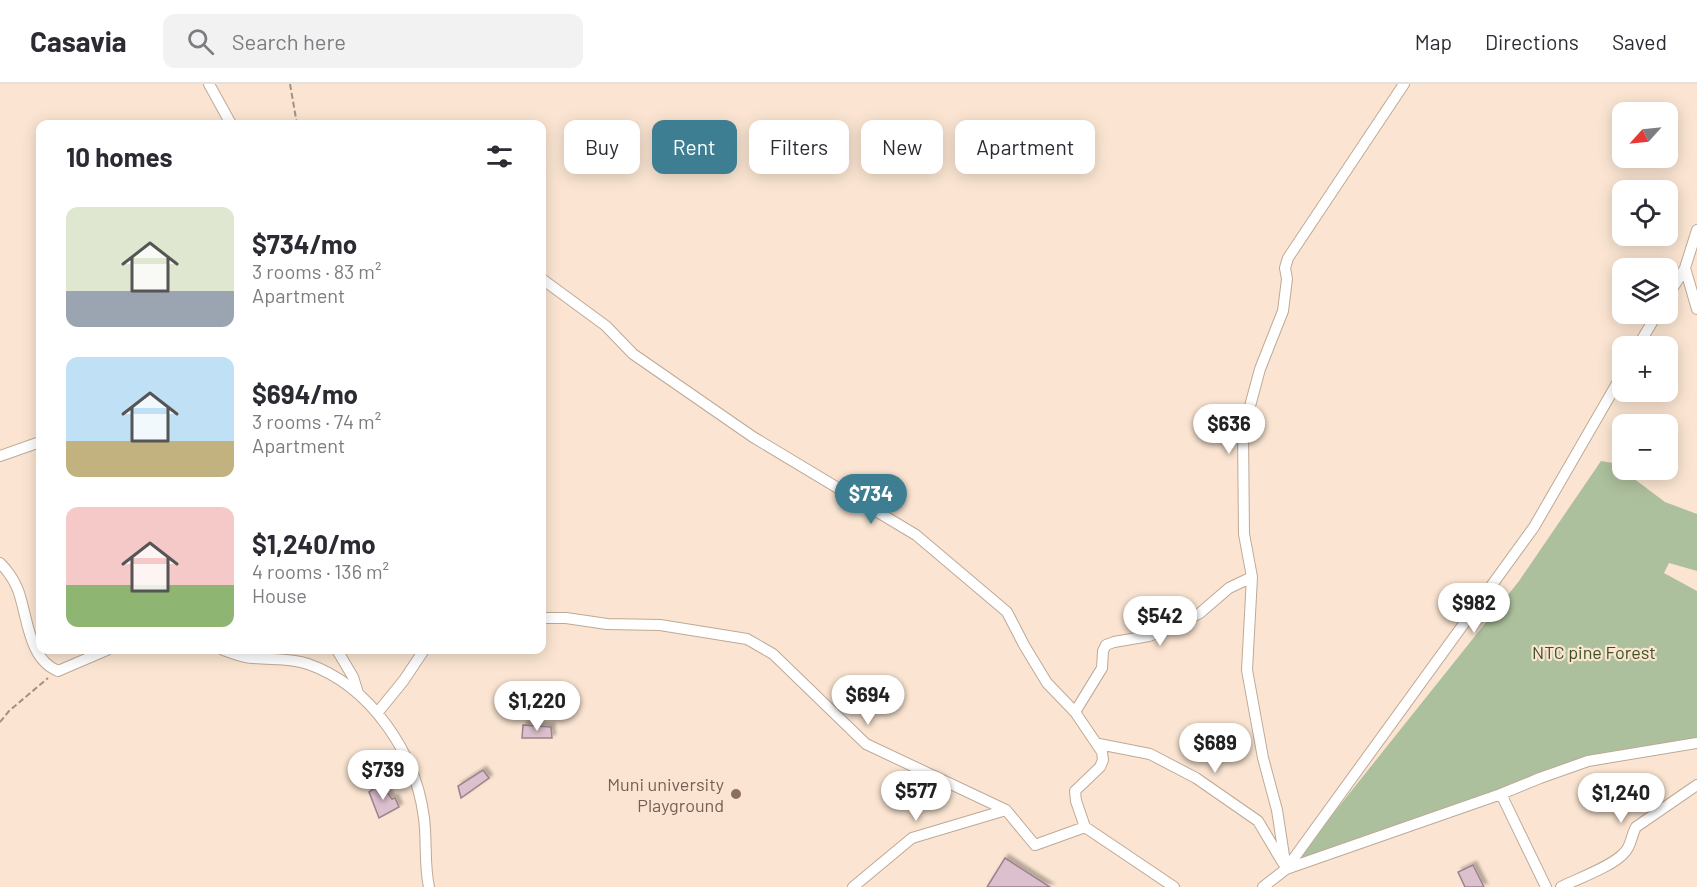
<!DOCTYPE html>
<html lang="en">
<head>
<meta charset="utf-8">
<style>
	body { margin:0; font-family:Barlow,sans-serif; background:#f2f2f3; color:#2b2b33; height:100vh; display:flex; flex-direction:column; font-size:22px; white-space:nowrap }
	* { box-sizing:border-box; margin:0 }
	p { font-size:20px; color:#7c7c81 }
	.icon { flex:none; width:33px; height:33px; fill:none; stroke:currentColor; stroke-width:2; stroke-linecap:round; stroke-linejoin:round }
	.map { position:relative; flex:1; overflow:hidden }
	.drawer { position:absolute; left:36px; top:36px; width:510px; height:534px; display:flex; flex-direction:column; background:#fff; border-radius:12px; box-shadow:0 3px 15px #0003 }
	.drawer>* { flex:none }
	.hud { position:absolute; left:564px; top:36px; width:570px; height:54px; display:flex; gap:12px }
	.needle { width:39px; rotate:243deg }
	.buttons { position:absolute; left:1612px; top:18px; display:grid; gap:12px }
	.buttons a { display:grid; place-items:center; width:66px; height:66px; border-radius:12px; background:#fff; box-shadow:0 3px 15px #0003; font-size:30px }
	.price { position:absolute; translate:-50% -51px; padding:0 14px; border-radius:21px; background:#fff; color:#222; font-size:20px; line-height:39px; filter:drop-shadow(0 2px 3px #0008) }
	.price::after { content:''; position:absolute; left:50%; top:36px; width:18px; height:14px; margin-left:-9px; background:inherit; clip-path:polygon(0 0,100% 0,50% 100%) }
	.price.active { background:#3e7e92; color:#fff }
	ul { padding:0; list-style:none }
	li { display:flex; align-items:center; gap:18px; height:150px; padding:0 30px }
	li span { display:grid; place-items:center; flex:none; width:168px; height:120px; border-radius:12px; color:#555 }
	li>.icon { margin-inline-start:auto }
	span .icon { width:72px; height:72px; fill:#fffc; stroke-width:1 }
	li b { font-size:26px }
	h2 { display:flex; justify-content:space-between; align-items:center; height:72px; padding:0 30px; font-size:26px }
	.pill { padding:0 21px; border-radius:12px; background:#fff; box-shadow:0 3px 15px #0003; font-size:21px; line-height:54px }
	.pill.active { background:#3e7e92; color:#fff }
	header { display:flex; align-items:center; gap:36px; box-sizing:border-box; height:84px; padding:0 30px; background:#fff; border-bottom:2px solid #e1e1e2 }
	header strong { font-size:28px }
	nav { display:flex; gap:33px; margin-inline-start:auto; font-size:21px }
	.search { width:420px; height:54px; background:#f2f2f3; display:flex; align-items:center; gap:15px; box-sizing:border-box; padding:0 21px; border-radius:12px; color:#7c7c81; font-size:22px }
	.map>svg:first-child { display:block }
</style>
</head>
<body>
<header>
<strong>Casavia</strong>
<div class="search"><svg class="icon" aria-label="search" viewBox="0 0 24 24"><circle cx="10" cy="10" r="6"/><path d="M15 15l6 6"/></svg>Search here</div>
<nav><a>Map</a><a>Directions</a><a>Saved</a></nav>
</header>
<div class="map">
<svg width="1697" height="803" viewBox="0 0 1697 803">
	<defs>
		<filter id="shadow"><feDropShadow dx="3.5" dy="-3.5" stdDeviation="1.5" flood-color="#0004"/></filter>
	</defs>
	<rect width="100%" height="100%" fill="#fbe5d2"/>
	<path fill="#adc09d" d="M1601 377 1613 379 1665 418 1697 430V487L1669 479 1664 489 1697 507V658L1578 676 1497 708 1293 780 1519 497Z"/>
	<path fill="#dcc0cd" stroke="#9b828d" stroke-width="1.5" filter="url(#shadow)" d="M523 641 551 643 552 654H522Z
		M483 686 489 694 461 714 458 702Z
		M381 700 392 715 395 714 399 723 379 734 369 708Z
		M1005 774 1050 803H987Z
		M1473 781 1484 803H1465L1458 788Z"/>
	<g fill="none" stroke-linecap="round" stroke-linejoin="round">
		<g stroke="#bea997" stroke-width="12">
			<path id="minor" d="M209 0 231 40
				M1685 184 1697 225
				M542 195 606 242 633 270 753 353 916 451 1007 528 1024 561 1047 599 1075 628 1102 668 1103 676 1100 683 1075 707 1076 717 1085 743
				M1668 212 1685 184 1697 146
				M1638 262 1657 230
				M0 372 40 358
				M0 479C8 487 14 496 18 506 28 533 28 575 58 587L107 566
				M542 534H566L607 540 660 541 747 555 773 570 866 660 1006 726 1035 761 1085 743 1174 803
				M223 566C233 569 243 574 254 574 272 576 290 574 308 580 371 602 416 670 424 734 427 757 424 780 429 803
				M337 566 353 593 358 609
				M378 628 404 596 424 566
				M1075 628 1102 584 1103 567 1106 561 1114 558 1149 552 1173 543 1200 529 1229 504 1252 493
				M1099 660 1150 670 1196 694 1258 737 1283 779
				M1501 710 1540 694 1588 677 1697 659
				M1286 785 1277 726 1263 674 1247 586 1252 493 1244 450 1243 348 1260 285 1283 227 1287 195 1285 184 1288 174 1404 0
				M1286 785 1501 710 1546 803
				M853 803 912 754 1006 726
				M1263 803 1286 785 1534 443 1623 289
				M1561 803C1577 795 1613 782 1624 769 1631 763 1631 752 1636 743L1697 701"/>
		</g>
		<path stroke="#a19183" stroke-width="2" stroke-dasharray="6 3" stroke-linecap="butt" d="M290 0 297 40
			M0 638 9 627 48 594"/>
		<use href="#minor" stroke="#fff" stroke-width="10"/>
	</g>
	<circle fill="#8d6e63" stroke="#fbe5d2" stroke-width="2" cx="736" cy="710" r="6"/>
	<g text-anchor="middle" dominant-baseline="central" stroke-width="4.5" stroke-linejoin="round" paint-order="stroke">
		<g font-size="18" fill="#39521e" stroke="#fbe5d2">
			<text x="1594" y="568">NTC pine Forest</text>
		</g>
		<g font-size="18" fill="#785e54" stroke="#fbe5d2" text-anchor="end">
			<text x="724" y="700">Muni university<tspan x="724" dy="21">Playground</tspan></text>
		</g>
	</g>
</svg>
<div class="buttons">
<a><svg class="needle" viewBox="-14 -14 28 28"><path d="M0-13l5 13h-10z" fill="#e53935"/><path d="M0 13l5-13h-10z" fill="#7c7c81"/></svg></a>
<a><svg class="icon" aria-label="locate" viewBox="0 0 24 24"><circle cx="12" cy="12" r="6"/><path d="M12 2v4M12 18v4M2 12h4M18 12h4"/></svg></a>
<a><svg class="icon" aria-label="layers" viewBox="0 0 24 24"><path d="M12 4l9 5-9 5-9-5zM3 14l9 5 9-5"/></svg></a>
<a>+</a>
<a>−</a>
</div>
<b class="price" style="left:1229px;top:371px">$636</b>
<b class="price active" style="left:871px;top:441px">$734</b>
<b class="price" style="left:1474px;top:550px">$982</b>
<b class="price" style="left:1160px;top:563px">$542</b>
<b class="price" style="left:868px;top:642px">$694</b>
<b class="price" style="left:537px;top:648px">$1,220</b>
<b class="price" style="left:1215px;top:690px">$689</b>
<b class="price" style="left:383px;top:717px">$739</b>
<b class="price" style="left:916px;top:738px">$577</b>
<b class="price" style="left:1621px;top:740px">$1,240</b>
<div class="hud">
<a class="pill">Buy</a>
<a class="pill active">Rent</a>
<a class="pill">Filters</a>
<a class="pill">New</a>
<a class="pill">Apartment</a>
</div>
<section class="drawer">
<h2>10 homes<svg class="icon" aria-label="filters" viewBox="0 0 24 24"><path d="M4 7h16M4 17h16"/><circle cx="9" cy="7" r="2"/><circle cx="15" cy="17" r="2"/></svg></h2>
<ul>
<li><span style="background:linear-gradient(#dfe7d0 70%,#9aa5b1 0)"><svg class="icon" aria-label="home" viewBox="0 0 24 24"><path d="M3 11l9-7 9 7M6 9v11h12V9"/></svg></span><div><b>$734/mo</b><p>3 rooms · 83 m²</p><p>Apartment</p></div></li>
<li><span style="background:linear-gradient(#bfe0f5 70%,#c2b280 0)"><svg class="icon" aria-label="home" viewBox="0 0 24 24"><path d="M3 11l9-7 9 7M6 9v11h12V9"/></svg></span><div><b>$694/mo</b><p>3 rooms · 74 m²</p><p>Apartment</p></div></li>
<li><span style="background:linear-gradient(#f6c9c9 65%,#8fb573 0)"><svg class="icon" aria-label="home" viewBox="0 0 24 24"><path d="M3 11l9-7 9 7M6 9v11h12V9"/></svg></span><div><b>$1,240/mo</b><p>4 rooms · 136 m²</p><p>House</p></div></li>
</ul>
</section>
</div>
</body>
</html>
